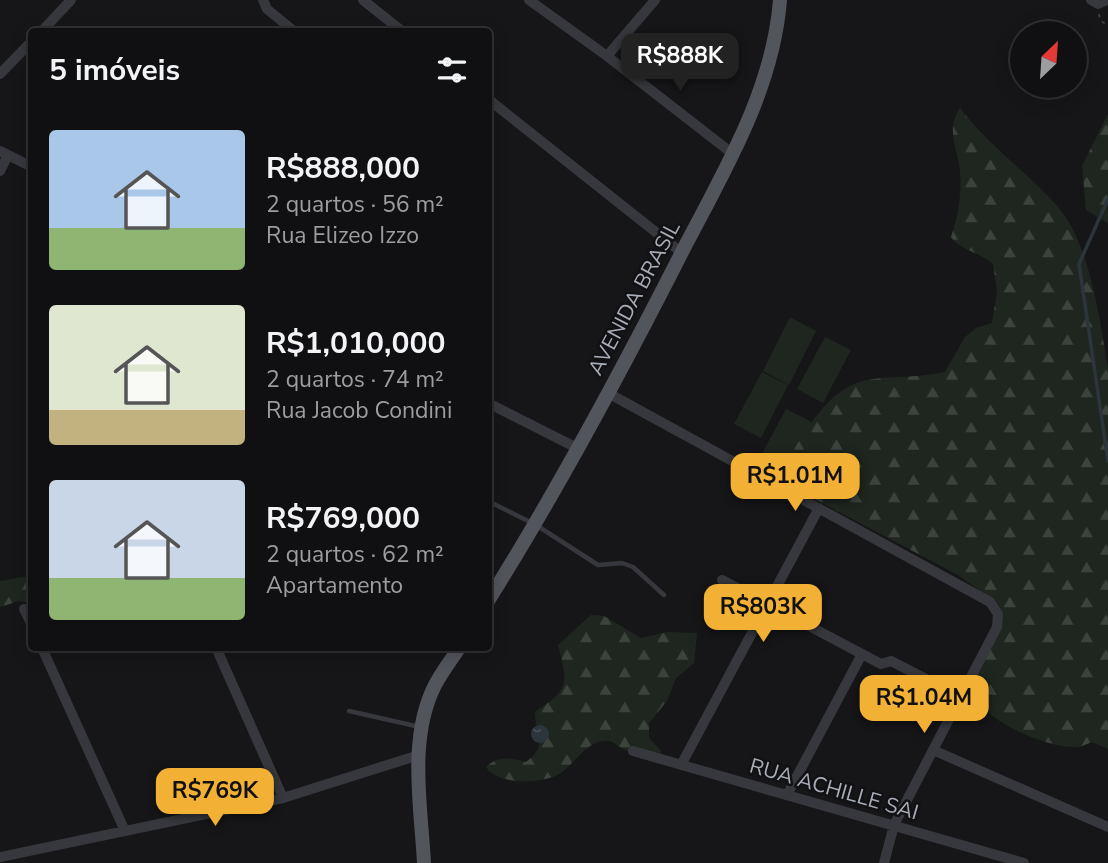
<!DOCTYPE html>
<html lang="pt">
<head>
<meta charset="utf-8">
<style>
	body { margin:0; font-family:"Nunito Sans",sans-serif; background:#19191b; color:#f1f3f6; height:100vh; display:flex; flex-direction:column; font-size:26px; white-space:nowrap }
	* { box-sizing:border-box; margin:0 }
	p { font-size:23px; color:#9c9d9f }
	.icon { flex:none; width:38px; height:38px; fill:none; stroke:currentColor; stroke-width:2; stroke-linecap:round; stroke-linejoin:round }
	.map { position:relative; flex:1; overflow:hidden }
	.drawer { position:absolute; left:28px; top:28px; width:464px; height:623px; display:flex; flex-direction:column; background:#101012; border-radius:7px; box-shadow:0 4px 18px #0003,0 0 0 2px #303032 }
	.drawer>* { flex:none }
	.needle { width:46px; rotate:25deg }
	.controls { position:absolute; left:1010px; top:21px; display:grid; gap:14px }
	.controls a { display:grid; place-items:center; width:77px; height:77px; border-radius:50%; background:#101012; box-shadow:0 4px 18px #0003,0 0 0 2px #303032; font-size:35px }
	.price { position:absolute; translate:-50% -60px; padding:0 16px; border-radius:14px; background:#f2b134; color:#111; font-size:23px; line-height:46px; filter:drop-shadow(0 2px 4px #0008) }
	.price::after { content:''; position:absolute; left:50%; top:42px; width:21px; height:16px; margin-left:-10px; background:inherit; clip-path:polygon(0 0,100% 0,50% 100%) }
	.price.on { background:#222; color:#fff }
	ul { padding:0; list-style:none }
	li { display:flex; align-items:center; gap:21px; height:175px; padding:0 21px }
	li span { display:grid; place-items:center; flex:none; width:196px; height:140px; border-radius:7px; color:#555 }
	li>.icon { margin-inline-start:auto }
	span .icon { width:84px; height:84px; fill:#fffc; stroke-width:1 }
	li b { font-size:30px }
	h2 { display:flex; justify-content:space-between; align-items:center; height:84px; padding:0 21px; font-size:30px }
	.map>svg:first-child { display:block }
</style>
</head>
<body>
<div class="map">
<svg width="1108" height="863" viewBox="0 0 1108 863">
	<defs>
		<pattern id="forest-firs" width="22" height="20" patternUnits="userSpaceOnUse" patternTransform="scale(1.75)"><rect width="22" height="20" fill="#1e261f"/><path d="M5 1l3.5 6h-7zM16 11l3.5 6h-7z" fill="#3c433d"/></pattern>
		<pattern id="water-ripples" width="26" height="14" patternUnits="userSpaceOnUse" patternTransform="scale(1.75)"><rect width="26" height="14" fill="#2c353c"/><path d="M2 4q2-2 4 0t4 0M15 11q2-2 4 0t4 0" fill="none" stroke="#485056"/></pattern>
	</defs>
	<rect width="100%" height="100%" fill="#161618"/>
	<path fill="#1e261f" d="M790 317 816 331 789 385 763 371Z
		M825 337 851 350 823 403 797 389Z
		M762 372 788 385 761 438 734 424Z
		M786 409 812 422 785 476 758 461Z"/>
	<path fill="url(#forest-firs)" d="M960 108C988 145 1027 172 1058 207 1090 244 1100 321 1108 368V749L1092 742C1087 744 1081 747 1076 747 1046 748 978 719 972 689L1002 612 996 602 958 575 790 486 783 479C787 458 798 442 810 425 854 362 879 385 945 372L965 337 976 328 992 323 997 291 993 264C981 253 958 249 951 237 958 216 962 194 960 172 958 147 945 130 960 108Z
		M1108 114V223L1086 210 1082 166Z
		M24 577 31 579V603L19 601 0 607V581Z
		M591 615 604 616 641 638 668 632 697 633 694 663 676 678 667 701 649 723V738L661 751 660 757C648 755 633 754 623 749 616 745 612 740 604 741 586 742 575 763 561 773 544 784 498 786 486 767 498 755 510 758 526 762 550 743 535 735 535 712 570 689 568 685 558 645Z"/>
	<path fill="url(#water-ripples)" d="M531 734a9 9 0 1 1 18 0a9 9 0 1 1-18 0Z"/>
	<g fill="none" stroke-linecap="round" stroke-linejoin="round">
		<path stroke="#2c353c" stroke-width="3.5" d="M1108 199 1079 264 1108 461"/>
		<path stroke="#3d3f44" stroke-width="2" stroke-dasharray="3.5 5" stroke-linecap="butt" d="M1099 14 1100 20 1108 26"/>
		<path stroke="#37383d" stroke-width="4.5" d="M488 501 536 525 598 565 622 563 633 567 664 595
			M349 711 420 727"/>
		<path stroke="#37383d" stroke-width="10" d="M263 0 267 9 295 32
			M363 0 403 32
			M529 0 607 56 733 154
			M1091 0 1098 4 1107 0
			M41 32 71 0
			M607 56 655 0
			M0 74 32 41
			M488 99 682 253
			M0 151 32 167
			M0 171 8 155
			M608 393 990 602 998 614 997 627 894 825 884 863
			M488 403 579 449
			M722 580 881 664 891 661 961 697
			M24 609 32 625
			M42 648 125 831
			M218 652 283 798
			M933 750 1108 827
			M633 751 1024 863
			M681 765 819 508
			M787 795 862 654
			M0 857 283 798 419 755"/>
		<path stroke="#53555c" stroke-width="14" d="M488 601C559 488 622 370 682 252 723 173 773 91 780 0
			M424 863C421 806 408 738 435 685 442 672 451 660 459 648"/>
	</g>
	<g text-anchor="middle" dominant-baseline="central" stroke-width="5" stroke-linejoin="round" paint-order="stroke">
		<g font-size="21" fill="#a8adb8" stroke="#111113">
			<text transform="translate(634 298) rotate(-62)">AVENIDA BRASIL</text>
			<text transform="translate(834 789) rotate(16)">RUA ACHILLE SAI</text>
		</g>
	</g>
</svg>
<div class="controls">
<a><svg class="needle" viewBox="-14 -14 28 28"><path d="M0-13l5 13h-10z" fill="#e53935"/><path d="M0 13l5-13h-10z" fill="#9c9d9f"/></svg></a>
</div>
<b class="price on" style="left:680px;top:93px">R$888K</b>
<b class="price" style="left:795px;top:513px">R$1.01M</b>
<b class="price" style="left:763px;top:644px">R$803K</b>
<b class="price" style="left:924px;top:735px">R$1.04M</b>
<b class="price" style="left:215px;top:828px">R$769K</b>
<section class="drawer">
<h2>5 imóveis<svg class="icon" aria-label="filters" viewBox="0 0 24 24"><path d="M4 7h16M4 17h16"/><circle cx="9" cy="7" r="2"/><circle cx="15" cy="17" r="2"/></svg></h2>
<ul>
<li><span style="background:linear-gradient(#a9c7e8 70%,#8fb573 0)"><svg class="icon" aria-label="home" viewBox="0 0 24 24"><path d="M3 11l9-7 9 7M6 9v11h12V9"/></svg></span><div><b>R$888,000</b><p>2 quartos · 56 m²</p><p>Rua Elizeo Izzo</p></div></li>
<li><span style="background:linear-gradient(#dfe7d0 75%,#c2b280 0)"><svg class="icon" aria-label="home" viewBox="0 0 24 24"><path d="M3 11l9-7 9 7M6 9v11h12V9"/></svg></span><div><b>R$1,010,000</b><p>2 quartos · 74 m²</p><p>Rua Jacob Condini</p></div></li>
<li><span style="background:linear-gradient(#c9d6e8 70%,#8fb573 0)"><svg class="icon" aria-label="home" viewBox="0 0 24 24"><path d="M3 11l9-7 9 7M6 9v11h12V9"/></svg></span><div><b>R$769,000</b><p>2 quartos · 62 m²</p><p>Apartamento</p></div></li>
</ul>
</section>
</div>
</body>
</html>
